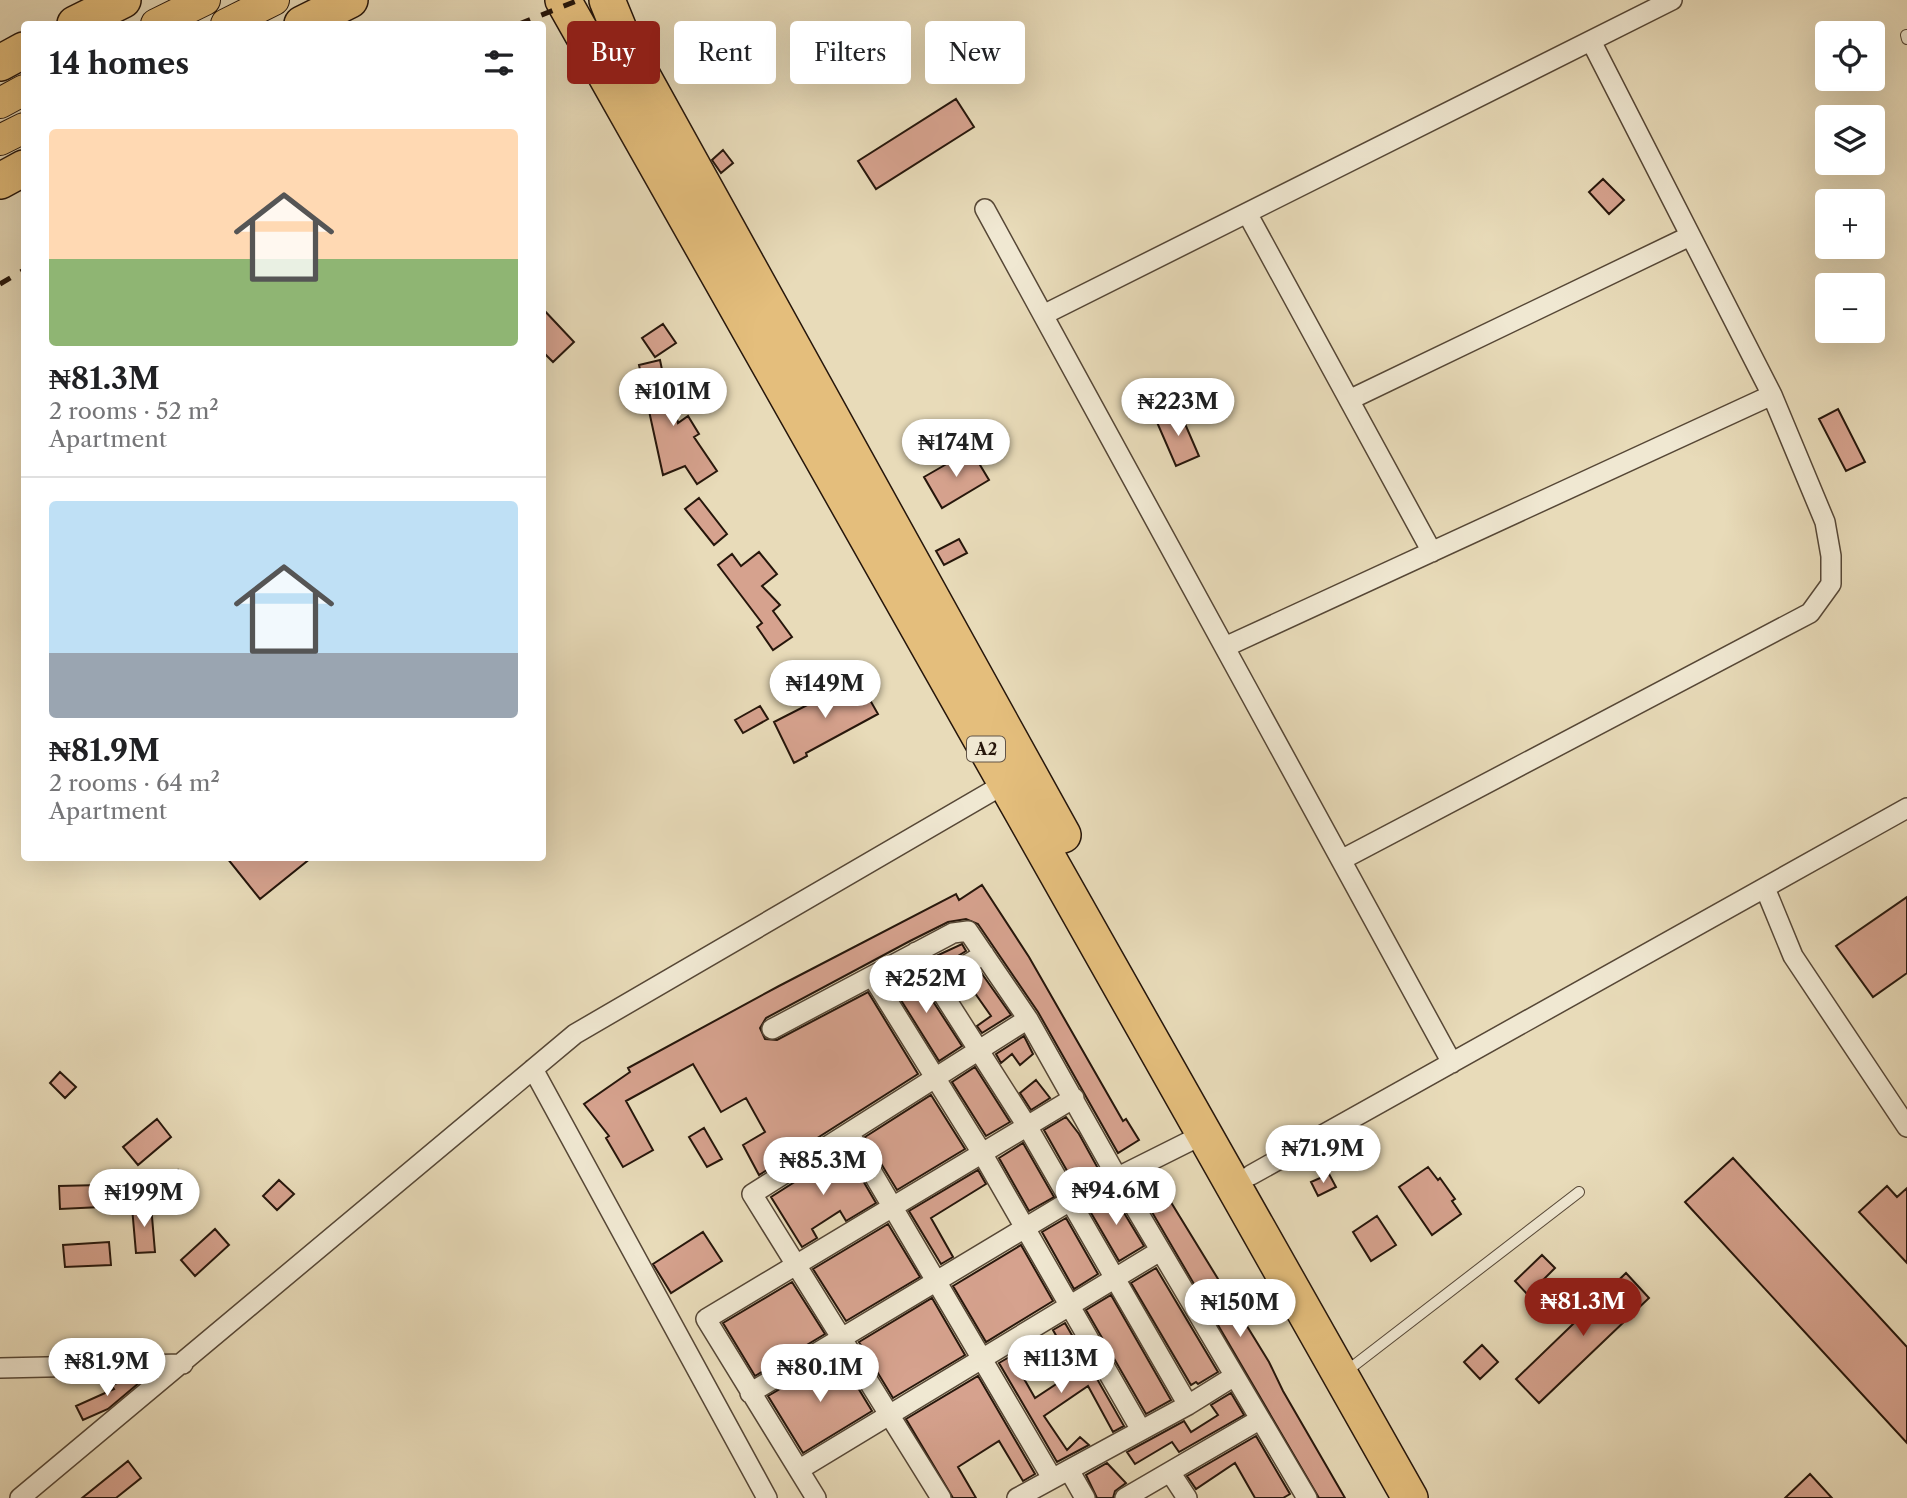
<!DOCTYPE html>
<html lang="en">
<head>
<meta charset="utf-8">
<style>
	body { margin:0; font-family:"Libre Caslon Text",serif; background:#f6f6f6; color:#202124; height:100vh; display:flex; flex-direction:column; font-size:26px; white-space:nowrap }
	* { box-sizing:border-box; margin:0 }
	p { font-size:23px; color:#757577 }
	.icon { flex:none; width:38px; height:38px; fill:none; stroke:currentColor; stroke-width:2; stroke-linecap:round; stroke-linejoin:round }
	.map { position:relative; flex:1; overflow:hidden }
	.panel { position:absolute; left:21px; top:21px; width:525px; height:840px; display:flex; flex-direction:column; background:#fff; border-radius:7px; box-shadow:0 7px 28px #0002 }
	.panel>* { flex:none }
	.hud { position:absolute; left:567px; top:21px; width:665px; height:63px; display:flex; gap:14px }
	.buttons { position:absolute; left:1815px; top:21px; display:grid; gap:14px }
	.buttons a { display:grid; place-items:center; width:70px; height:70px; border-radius:7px; background:#fff; box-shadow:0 7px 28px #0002; font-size:35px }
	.price { position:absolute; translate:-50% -60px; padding:0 16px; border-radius:24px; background:#fff; color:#222; font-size:23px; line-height:46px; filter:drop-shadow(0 2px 4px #0008) }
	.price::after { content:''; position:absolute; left:50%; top:42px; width:21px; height:16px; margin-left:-10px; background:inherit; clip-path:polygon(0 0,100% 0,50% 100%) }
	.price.on { background:#8f2418; color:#fff }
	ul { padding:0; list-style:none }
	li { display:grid; align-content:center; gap:14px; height:371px; padding:0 28px }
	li+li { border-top:2px solid #e0e0e0 }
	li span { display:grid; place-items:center; height:217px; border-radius:7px; color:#555 }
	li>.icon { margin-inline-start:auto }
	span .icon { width:126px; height:126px; fill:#fffc; stroke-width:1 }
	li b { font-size:30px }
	h2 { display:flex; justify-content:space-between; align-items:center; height:84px; padding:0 28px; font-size:30px }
	.tag { padding:0 24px; border-radius:7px; background:#fff; box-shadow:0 7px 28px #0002; font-size:24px; line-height:63px }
	.tag.on { background:#8f2418; color:#fff }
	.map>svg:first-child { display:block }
</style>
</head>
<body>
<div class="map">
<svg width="1907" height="1498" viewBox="0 0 1907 1498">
	<rect width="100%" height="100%" fill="#e8dbb9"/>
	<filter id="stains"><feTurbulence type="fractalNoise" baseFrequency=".00286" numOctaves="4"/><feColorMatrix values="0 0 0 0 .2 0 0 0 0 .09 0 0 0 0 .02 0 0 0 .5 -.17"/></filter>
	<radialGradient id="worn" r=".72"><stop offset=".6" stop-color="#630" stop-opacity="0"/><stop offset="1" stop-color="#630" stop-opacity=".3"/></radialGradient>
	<path fill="#d6a28e" stroke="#26160b" stroke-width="2" d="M956 99 974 127 876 189 858 161Z
		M723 150 733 163 721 173 712 160Z
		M1603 179 1624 200 1609 214 1589 192Z
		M542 308 574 342 553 362 542 351Z
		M663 324 676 343 655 357 642 338Z
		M660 360 665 384 669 382 678 423 688 416 699 434 694 437 717 471 697 484 685 466 663 475 639 365Z
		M1838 409 1865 462 1846 471 1819 419Z
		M1179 410 1199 456 1176 466 1156 420Z
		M971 450 989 480 942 508 924 477Z
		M699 498 727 534 714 545 685 509Z
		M959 539 967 553 944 565 936 551Z
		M759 552 777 574 762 586 780 605 773 611 792 637 773 650 757 627 762 623 718 565 732 554 741 566Z
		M858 679 878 714 806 753 807 756 794 763 774 722Z
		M760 706 768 719 743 733 735 720Z
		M227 858H311L260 899Z
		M982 885 1029 957 1123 1121 1126 1119 1139 1140 1118 1153 1038 1012 978 924 966 919 948 922 910 941 766 1018 760 1028 765 1039 777 1040 868 992 918 1074 759 1175 743 1145 765 1132 746 1098 721 1112 693 1064 626 1101 653 1150 623 1167 606 1138 609 1136 584 1104 630 1072 628 1068 779 986 956 894 959 900Z
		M1907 897V973L1873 997 1836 946Z
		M962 944 966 951 940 967 934 957Z
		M912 969 962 1046 939 1061 889 981Z
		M980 971 1011 1015 982 1033 977 1026 991 1016 972 989 960 998 953 988Z
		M1024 1036 1033 1054 1020 1065 1012 1054 1001 1063 996 1054Z
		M975 1067 1010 1122 986 1136 952 1082Z
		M60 1072 76 1087 65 1098 50 1083Z
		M1036 1080 1050 1098 1031 1110 1020 1093Z
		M931 1095 965 1149 897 1190 865 1137Z
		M1066 1117 1079 1134 1100 1172 1075 1185 1044 1130Z
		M157 1119 171 1137 138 1165 123 1147Z
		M704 1128 722 1159 707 1167 689 1137Z
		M1023 1143 1054 1197 1029 1211 999 1158Z
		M845 1150 876 1203 846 1221 840 1211 812 1229 817 1238 802 1247 771 1197Z
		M1733 1158 1907 1347V1443L1685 1202Z
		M1428 1167 1438 1180 1440 1178 1455 1199 1452 1201 1461 1214 1432 1235 1399 1187Z
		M178 1170 191 1185 172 1201 159 1186Z
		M978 1170 986 1184 931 1218 953 1257 941 1264 909 1211Z
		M1153 1173 1269 1362 1283 1391 1345 1498H1319L1135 1183Z
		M1329 1174 1336 1187 1318 1196 1311 1182Z
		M279 1180 294 1194 277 1210 263 1196Z
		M100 1185 101 1207 60 1209 59 1186Z
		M1887 1186 1897 1197 1907 1188V1263L1859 1212Z
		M1112 1193 1144 1246 1119 1261 1087 1206Z
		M151 1205 155 1252 136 1253 132 1207Z
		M1377 1216 1396 1245 1371 1261 1353 1232Z
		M1066 1218 1098 1274 1074 1289 1042 1232Z
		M888 1224 920 1277 846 1321 813 1269Z
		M215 1229 229 1245 195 1276 181 1260Z
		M703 1232 722 1261 671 1293 653 1264Z
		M109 1242 111 1265 65 1267 63 1245Z
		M1021 1245 1053 1301 986 1342 953 1286Z
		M1542 1255 1555 1268 1528 1295 1515 1281Z
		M1156 1268 1218 1372 1198 1384 1196 1382 1191 1385 1131 1283Z
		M1626 1273 1649 1298 1539 1403 1516 1379Z
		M792 1282 825 1334 755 1376 723 1323Z
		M1111 1295 1171 1400 1146 1414 1086 1310Z
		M932 1298 965 1355 893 1398 859 1342Z
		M1065 1323 1124 1426 1113 1432 1088 1386 1044 1416 1067 1450 1080 1437 1089 1445 1057 1462 999 1363 1011 1356 1035 1398 1076 1371 1053 1330Z
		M1482 1345 1498 1362 1480 1379 1464 1362Z
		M838 1355 872 1411 803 1453 768 1396Z
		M978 1376 1035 1474 1023 1481 999 1441 958 1467 976 1498H953L906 1419Z
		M127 1377H133L134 1380 146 1377 108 1409 83 1420 76 1406 114 1389 112 1386Z
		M1231 1393 1244 1415 1179 1452 1172 1442 1135 1464 1127 1452 1184 1421 1191 1432 1218 1415 1211 1405Z
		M1256 1436 1290 1494 1283 1498H1255L1235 1463 1196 1489 1187 1476Z
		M128 1461 141 1478 116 1498H82Z
		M1107 1463 1126 1483 1115 1491 1113 1498H1097L1086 1475Z
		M1810 1474 1832 1498H1785Z"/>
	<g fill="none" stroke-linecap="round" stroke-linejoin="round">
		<g stroke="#564736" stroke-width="12">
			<path id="lane" d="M1906 35 1907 39
				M1352 1367 1579 1192"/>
		</g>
		<g stroke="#564736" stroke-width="22">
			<path id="street" d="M985 209 1452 1063
				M1247 213 1432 552
				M1043 315 1672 0
				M1349 400 1690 236
				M1225 647 1772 395
				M1341 860 1810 613 1831 584V556L1825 522 1772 395 1591 41
				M1765 888 1793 956 1907 1127
				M916 952 1027 1126 1188 1405 1233 1377
				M872 976 982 1153 1141 1430
				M936 984 984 954
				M772 1029 953 933 968 931 1028 1019 1117 1177 1307 1498
				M533 1069 767 1498
				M849 1133 1052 1478
				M1251 1175 1907 808
				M0 1368 183 1364
				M750 1393 1070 1201 1204 1134
				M800 1469 1160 1251
				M1069 1470 1085 1498
				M1170 1472 1187 1498
				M20 1498 575 1034 1006 783
				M816 1498 706 1319 1074 1098
				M941 1498 752 1194 1028 1019
				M1017 1498 1188 1405
				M1125 1498 1259 1420"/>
		</g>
		<g stroke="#26160b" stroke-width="32">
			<path id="primary" d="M156 24 205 0
				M226 24 274 0
				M0 103 24 90
				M0 140 24 128"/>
		</g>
		<g stroke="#26160b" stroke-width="38">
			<path id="highway" d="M563 0 1410 1498
				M607 0 625 44 1063 835
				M75 24 123 0
				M302 24 350 0
				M0 63 24 50
				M0 181 24 168"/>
		</g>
		<use href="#lane" stroke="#f0e8d2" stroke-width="10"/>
		<use href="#street" stroke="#f0e8d2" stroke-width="19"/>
		<use href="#primary" stroke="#e4be7c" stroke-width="30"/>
		<use href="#highway" stroke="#e4be7c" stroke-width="35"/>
		<path stroke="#26160b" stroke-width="5" stroke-dasharray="12 12" stroke-linecap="butt" d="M519 24 579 0
			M0 284 24 270"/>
	</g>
	<g text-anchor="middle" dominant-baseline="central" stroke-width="5" stroke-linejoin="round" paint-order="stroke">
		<rect fill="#f0e8d2" stroke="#635547" stroke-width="2" x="967" y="736.5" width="38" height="25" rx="5"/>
		<g font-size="16" font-weight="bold" fill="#26160b">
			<text x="986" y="749">A2</text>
		</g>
	</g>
	<rect width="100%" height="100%" filter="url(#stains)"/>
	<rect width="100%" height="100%" fill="url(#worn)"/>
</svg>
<div class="buttons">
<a><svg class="icon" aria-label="locate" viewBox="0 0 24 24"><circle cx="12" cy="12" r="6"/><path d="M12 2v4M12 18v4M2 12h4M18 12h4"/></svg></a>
<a><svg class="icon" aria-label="layers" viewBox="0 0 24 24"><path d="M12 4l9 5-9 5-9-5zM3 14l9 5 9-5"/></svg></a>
<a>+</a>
<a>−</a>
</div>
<b class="price" style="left:673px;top:428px">₦101M</b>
<b class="price" style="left:1178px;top:438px">₦223M</b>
<b class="price" style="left:956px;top:479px">₦174M</b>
<b class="price" style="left:825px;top:720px">₦149M</b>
<b class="price" style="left:926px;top:1015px">₦252M</b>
<b class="price" style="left:1323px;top:1185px">₦71.9M</b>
<b class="price" style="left:823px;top:1197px">₦85.3M</b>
<b class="price" style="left:1116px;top:1227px">₦94.6M</b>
<b class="price" style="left:144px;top:1229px">₦199M</b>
<b class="price on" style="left:1583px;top:1338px">₦81.3M</b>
<b class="price" style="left:1240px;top:1339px">₦150M</b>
<b class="price" style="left:1061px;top:1395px">₦113M</b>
<b class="price" style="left:107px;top:1398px">₦81.9M</b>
<b class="price" style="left:820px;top:1404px">₦80.1M</b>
<div class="hud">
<a class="tag on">Buy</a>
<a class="tag">Rent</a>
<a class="tag">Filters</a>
<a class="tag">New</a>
</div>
<section class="panel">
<h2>14 homes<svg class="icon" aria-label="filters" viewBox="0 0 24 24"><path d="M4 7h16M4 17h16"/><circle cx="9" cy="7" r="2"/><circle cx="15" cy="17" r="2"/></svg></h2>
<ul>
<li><span style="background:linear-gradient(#ffd9b3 60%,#8fb573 0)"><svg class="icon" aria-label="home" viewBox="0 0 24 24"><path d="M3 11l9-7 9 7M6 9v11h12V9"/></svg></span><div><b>₦81.3M</b><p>2 rooms · 52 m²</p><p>Apartment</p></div></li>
<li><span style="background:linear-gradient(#bfe0f5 70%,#9aa5b1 0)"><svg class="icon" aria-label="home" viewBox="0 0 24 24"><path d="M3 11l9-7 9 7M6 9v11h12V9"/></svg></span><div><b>₦81.9M</b><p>2 rooms · 64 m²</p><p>Apartment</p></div></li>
</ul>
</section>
</div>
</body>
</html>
